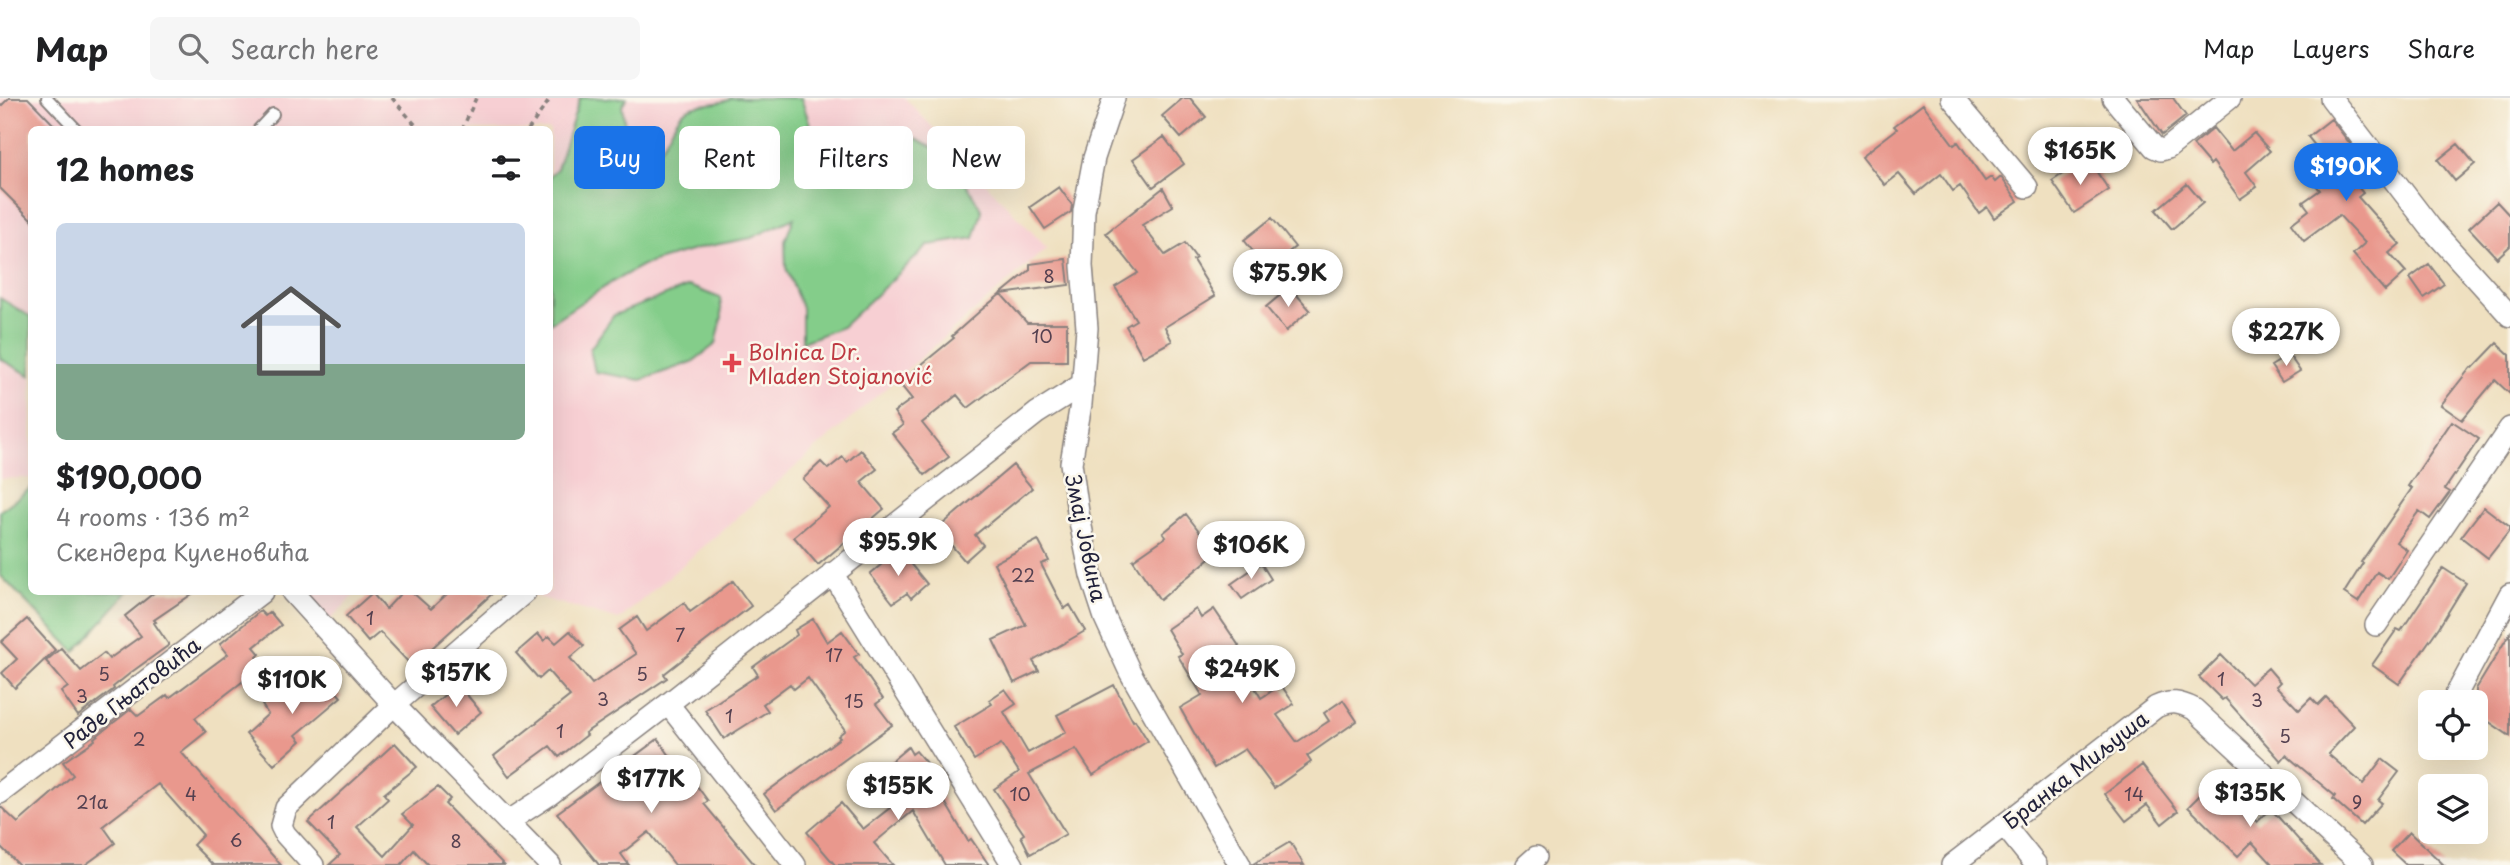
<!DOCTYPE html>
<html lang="en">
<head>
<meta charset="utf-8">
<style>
	body { margin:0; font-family:"Playpen Sans",sans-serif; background:#f6f6f6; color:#202124; height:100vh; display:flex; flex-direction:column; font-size:26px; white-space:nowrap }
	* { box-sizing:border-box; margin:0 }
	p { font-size:23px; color:#757577 }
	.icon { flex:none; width:38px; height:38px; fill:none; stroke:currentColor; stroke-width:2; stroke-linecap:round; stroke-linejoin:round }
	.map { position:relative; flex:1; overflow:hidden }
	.panel { position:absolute; left:28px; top:28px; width:525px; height:469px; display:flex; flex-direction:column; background:#fff; border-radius:10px; box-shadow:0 7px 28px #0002 }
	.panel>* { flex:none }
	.guide { position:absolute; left:574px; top:28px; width:665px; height:63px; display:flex; gap:14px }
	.tools { position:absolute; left:2418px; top:592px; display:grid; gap:14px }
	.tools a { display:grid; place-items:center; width:70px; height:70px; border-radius:10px; background:#fff; box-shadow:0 7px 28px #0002; font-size:35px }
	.price { position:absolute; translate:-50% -60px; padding:0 16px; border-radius:24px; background:#fff; color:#222; font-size:23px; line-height:46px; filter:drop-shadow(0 2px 4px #0008) }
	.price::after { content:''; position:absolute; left:50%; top:42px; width:21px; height:16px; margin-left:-10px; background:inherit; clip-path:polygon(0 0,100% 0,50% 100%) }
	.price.current { background:#1a73e8; color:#fff }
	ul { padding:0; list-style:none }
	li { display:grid; align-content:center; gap:14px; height:371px; padding:0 28px }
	li span { display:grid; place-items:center; height:217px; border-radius:10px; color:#555 }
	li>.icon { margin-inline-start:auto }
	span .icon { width:126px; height:126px; fill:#fffc; stroke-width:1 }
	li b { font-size:30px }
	h2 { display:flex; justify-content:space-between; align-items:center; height:84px; padding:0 28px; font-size:30px }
	.pill { padding:0 24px; border-radius:10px; background:#fff; box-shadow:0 7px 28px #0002; font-size:24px; line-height:63px }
	.pill.current { background:#1a73e8; color:#fff }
	header { display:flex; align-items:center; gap:42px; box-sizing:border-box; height:98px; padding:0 35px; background:#fff; border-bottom:2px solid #e0e0e0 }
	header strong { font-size:33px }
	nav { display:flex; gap:38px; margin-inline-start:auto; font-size:24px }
	.search { width:490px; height:63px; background:#f6f6f6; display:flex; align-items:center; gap:18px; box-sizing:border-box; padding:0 24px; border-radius:10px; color:#757577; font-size:26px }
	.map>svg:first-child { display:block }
</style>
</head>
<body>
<header>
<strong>Map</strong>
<div class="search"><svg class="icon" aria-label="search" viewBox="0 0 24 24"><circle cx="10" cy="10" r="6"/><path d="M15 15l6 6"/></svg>Search here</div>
<nav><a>Map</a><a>Layers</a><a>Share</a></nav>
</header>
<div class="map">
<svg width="2510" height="767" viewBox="0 0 2510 767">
	<rect width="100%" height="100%" fill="#fbf7ec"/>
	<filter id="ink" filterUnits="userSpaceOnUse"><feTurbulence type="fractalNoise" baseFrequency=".0143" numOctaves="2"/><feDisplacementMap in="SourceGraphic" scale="14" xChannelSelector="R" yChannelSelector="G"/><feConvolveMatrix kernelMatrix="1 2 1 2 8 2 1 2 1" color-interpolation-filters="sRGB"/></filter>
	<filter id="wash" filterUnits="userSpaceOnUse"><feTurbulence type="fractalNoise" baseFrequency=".00686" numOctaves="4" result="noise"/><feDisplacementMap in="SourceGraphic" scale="28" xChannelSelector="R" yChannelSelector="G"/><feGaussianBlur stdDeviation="1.57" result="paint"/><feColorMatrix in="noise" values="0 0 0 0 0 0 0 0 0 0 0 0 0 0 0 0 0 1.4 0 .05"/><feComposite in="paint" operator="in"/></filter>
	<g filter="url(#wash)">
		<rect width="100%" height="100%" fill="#efe0c0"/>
		<path fill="#f7cfd3" d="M0 0H905L1047 150 619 522 531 497 536 494H550V32H32L31 380 0 381Z
			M303 494H357L330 522Z"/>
		<path fill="#84cd8a" stroke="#537862" stroke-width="2" d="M580 0H627L622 8 627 43 659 53C666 43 675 22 683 14 696 3 719 9 731 0H801L815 41 853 72 877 71 911 38 945 57 968 88 982 113 974 140 929 147 842 229 802 244V210L786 170 785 143 794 120 751 140 704 149 643 167 612 184 550 225V77L557 71Z
			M689 188 720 200 722 219 716 246 692 264 641 282 595 274 590 251 614 217Z
			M0 200 31 219V278L0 261Z
			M31 390 32 494H128L75 554 0 477V413Z"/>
		<g id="blocks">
			<path fill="#e9988d" d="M9 0H28L59 32H32V122L0 90V9Z
				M1183 0H1190L1206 19 1181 40 1162 18Z
				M2137 0H2173L2186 18 2162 37Z
				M1923 6 1954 47 1958 44 1985 83 1991 79 1995 84 2001 79 2018 103 1994 120 1987 109 1979 115 1960 88 1953 93 1941 76 1916 96 1899 76 1885 87 1862 58 1897 31 1894 28Z
				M2331 21 2373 76 2358 89 2363 95 2358 99 2400 146 2389 155 2406 174 2385 193 2353 156 2365 145 2339 117 2304 143 2291 126 2309 112 2303 104 2320 92 2298 65 2317 50 2308 39Z
				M2213 30 2232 53 2254 35 2270 53 2246 74 2257 89 2240 101 2213 64 2210 67 2193 47Z
				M1164 39 1184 66 1153 89 1133 61Z
				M2458 46 2475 66 2455 83 2438 62Z
				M2078 66 2085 76 2094 70 2109 92 2074 115 2052 83Z
				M2187 86 2203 105 2172 131 2156 112Z
				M1059 89 1072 107 1071 114 1045 131 1030 109Z
				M1163 90 1173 108 1142 127 1165 157 1185 145 1196 160 1193 162 1215 198 1165 229 1172 243 1143 259 1126 228 1136 222 1115 189 1138 175 1106 135Z
				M2497 104 2510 118V148L2497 160 2469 130Z
				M1272 120 1295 149 1267 171 1244 142Z
				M1066 161 1069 187 1001 196 1027 225H1067V263H1031L968 310 957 297 922 325 949 359 925 377 892 335 903 327 894 314 912 301 899 285 954 240 952 238 980 213 1030 172V166Z
				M2429 166 2444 186 2424 200 2410 180Z
				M1290 189 1310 212 1286 233 1266 209Z
				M2497 245 2510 257V296L2495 282 2462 322 2441 307 2471 269 2473 270Z
				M2289 257 2300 273 2282 284 2271 268Z
				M2452 323 2479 341 2445 391 2450 394 2430 421 2419 413 2396 444 2407 452 2388 481 2377 474 2358 504 2344 495 2363 465 2361 464 2412 390 2408 388Z
				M861 352 877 371 861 384 884 411 818 467 794 439 829 409 803 381 821 364 828 371 843 359 847 364Z
				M1013 367 1032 390 975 437 983 447 965 463 937 431Z
				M2484 409 2510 429V432L2488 460 2461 439Z
				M1186 416 1216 455 1160 502 1133 462 1166 439 1163 435Z
				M1038 442 1049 463 1041 466 1064 511 1070 507 1085 533 1033 563 1039 573 1014 585 993 542 1026 527 994 465Z
				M899 452 927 486 911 500 907 495 893 505 870 476Z
				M1261 465 1271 481 1242 501 1231 486Z
				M2443 470 2466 485 2439 529 2399 586 2372 567 2397 531 2401 533Z
				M733 483 751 508 664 576 667 580 585 635 587 637 559 659 550 648 509 678 494 658 570 598 548 573 539 581 516 555 538 536 544 543 549 538 556 545 570 533 584 548 570 560 592 586 636 556 619 532 637 519 646 533 684 505 690 514Z
				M155 494H195L154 522 156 524 154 525 169 547 133 573 113 589 114 591 78 618 61 594 68 589 46 563 61 550 81 573 104 555 109 561 141 538 125 518Z
				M402 494H412L431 511 449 494H494L412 568 380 534 368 544 346 518 372 495 386 511Z
				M1196 511 1201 520 1214 511 1239 548 1233 552 1261 600 1281 587 1294 606 1277 617 1297 644 1329 623 1324 615 1343 602 1357 623 1307 658 1311 664 1274 690 1245 651 1214 670 1180 610 1202 597 1178 558 1182 556 1167 531Z
				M260 513 265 518 270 514 281 527 254 549 260 556 257 559 263 568 195 620 206 634 181 654 281 767H213L193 747 203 737 158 686 103 728 115 745 85 767H19L0 748V708L18 725 73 677 63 664 95 642 94 640 131 611 138 618 167 597 169 600 228 556 220 546Z
				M27 521 55 552 15 590 2 575 17 561 1 544Z
				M813 521 827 544 842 533 859 556 854 559 883 601 876 606 892 627 776 712 764 696 840 640 838 638 845 632 808 580 794 591 790 586 763 606 768 613 724 641 705 612 758 577 753 569 797 537 795 532Z
				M2510 535V638L2476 615V591Z
				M2221 557 2250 586 2268 570 2280 584 2276 588 2299 612 2311 600 2318 607 2326 599 2354 628 2328 656 2363 686 2382 661 2399 674 2378 702 2382 705 2362 727 2333 701 2335 698 2286 657 2281 663 2225 600 2222 602 2199 579Z
				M317 571 341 599 296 637 301 643 274 667 246 636 268 616 262 607 280 592 285 599Z
				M458 586 481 614 454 637 430 609Z
				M1114 587 1133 623 1135 622 1148 643 1093 677 1076 651 1029 676 1066 736 1030 756 1021 738 1024 736 994 691 1019 674 1001 646 974 662 954 629 992 606 989 602 1005 591 1016 606 1004 614 1028 655 1066 634 1057 617Z
				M658 641 685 679 688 676 708 703 704 706 755 767H675L649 734 621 756 629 767H599L557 715Z
				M395 645 417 669 384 696 388 701 357 729 385 758 413 727 402 716 438 689 450 701 445 706 504 767H428L414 752 401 767H329L340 757 308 724Z
				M908 649 912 656 916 653 937 678 932 682 968 743 971 741 989 767H945L913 713 874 745 893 767H835L807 734 841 705 863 731 905 698 883 670Z
				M2142 667 2178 713 2162 726 2147 707 2126 723 2105 696Z
				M2215 682 2257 724 2271 711 2321 767H2273L2252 744 2238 758 2188 709Z
				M2409 734 2444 767H2406L2391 753Z
				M1290 744 1304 767H1253V766Z"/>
		</g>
	</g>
	<g filter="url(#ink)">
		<use href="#blocks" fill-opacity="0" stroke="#88817e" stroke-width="2"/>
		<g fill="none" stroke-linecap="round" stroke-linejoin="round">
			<g stroke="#88817e" stroke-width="14">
				<path id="service" d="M47 0 77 32
					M258 32 273 16"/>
			</g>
			<g stroke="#88817e" stroke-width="24">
				<path id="minor" d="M1114 0 1094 60 1084 113 1082 168 1087 230 1081 306 1071 365 1078 414 1091 477 1105 520 1130 574 1240 767
					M1952 0 2027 89
					M2113 0 2154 49 2161 52 2168 50 2230 0
					M2331 0 2430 129 2510 218
					M832 475 1013 767
					M292 494 394 607 550 767
					M2376 527 2510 330
					M2456 597 2510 496
					M668 606 795 767
					M0 695 262 494
					M509 723 549 697 668 606 1037 315 1083 286
					M2004 727 2036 767
					M313 767 285 736 281 728 286 710 394 607 525 494
					M1527 767 1536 759
					M1952 767 2156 609C2171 602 2179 604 2194 611L2362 767"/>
			</g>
			<path stroke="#88817e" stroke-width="3.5" stroke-dasharray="5 5" stroke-linecap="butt" d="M392 0 420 32
				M462 32 476 0
				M528 32 551 0"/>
			<use href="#service" stroke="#fff" stroke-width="10"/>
			<use href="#minor" stroke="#fff" stroke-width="21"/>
		</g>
	</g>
	<path fill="#e0444e" stroke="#fbf7ec" stroke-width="2.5" d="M728.5 254.5h7v7h7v7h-7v7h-7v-7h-7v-7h7z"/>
	<g text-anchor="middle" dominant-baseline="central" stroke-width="5" stroke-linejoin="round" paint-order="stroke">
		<g font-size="18" fill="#544050">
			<text x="1049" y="177">8</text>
			<text x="1042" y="237">10</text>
			<text x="1023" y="476">22</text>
			<text x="370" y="519">1</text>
			<text x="680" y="536">7</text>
			<text x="834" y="556">17</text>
			<text x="104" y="575">5</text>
			<text x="642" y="575">5</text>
			<text x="2221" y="580">1</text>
			<text x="82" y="597">3</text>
			<text x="603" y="600">3</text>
			<text x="2257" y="601">3</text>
			<text x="854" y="602">15</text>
			<text x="729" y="617">1</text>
			<text x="560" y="632">1</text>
			<text x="2285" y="637">5</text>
			<text x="139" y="640">2</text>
			<text x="191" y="695">4</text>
			<text x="1020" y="695">10</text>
			<text x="2134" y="695">14</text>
			<text x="92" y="703">21a</text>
			<text x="2357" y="703">9</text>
			<text x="331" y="723">1</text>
			<text x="236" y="741">6</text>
			<text x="456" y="742">8</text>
		</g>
		<g font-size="21" fill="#be3a42" stroke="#fbf7ec" text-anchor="start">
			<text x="748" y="253">Bolnica Dr.<tspan x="748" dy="24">Mladen Stojanović</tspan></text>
		</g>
		<g font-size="21" fill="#22223b" stroke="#fbf7ec">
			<text transform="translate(1087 440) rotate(78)">Змај Јовина</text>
			<text transform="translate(131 594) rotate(-38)">Раде Гњатовића</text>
			<text transform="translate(2075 671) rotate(-38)">Бранка Миљуша</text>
		</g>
	</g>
</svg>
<div class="tools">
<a><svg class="icon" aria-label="locate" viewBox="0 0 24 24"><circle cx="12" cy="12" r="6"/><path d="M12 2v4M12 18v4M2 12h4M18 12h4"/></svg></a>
<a><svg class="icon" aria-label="layers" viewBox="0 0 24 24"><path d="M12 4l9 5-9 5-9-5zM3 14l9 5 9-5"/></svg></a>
</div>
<b class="price" style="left:2080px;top:89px">$165K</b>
<b class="price current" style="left:2346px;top:105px">$190K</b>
<b class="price" style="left:1288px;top:211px">$75.9K</b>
<b class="price" style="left:2286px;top:270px">$227K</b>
<b class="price" style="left:898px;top:480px">$95.9K</b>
<b class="price" style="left:1251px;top:483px">$106K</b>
<b class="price" style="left:1242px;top:607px">$249K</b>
<b class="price" style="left:456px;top:611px">$157K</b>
<b class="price" style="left:292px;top:618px">$110K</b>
<b class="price" style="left:651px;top:717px">$177K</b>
<b class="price" style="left:898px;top:724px">$155K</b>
<b class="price" style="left:2250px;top:731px">$135K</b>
<div class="guide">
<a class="pill current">Buy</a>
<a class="pill">Rent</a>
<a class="pill">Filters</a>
<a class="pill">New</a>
</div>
<section class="panel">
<h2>12 homes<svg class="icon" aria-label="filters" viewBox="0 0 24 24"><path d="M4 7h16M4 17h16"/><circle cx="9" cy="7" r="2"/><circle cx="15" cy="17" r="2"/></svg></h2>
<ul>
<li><span style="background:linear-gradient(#c9d6e8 65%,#7fa58c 0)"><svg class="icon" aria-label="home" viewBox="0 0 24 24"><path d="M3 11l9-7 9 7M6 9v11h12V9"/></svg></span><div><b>$190,000</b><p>4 rooms · 136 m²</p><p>Скендера Куленовића</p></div></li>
</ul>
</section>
</div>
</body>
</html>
